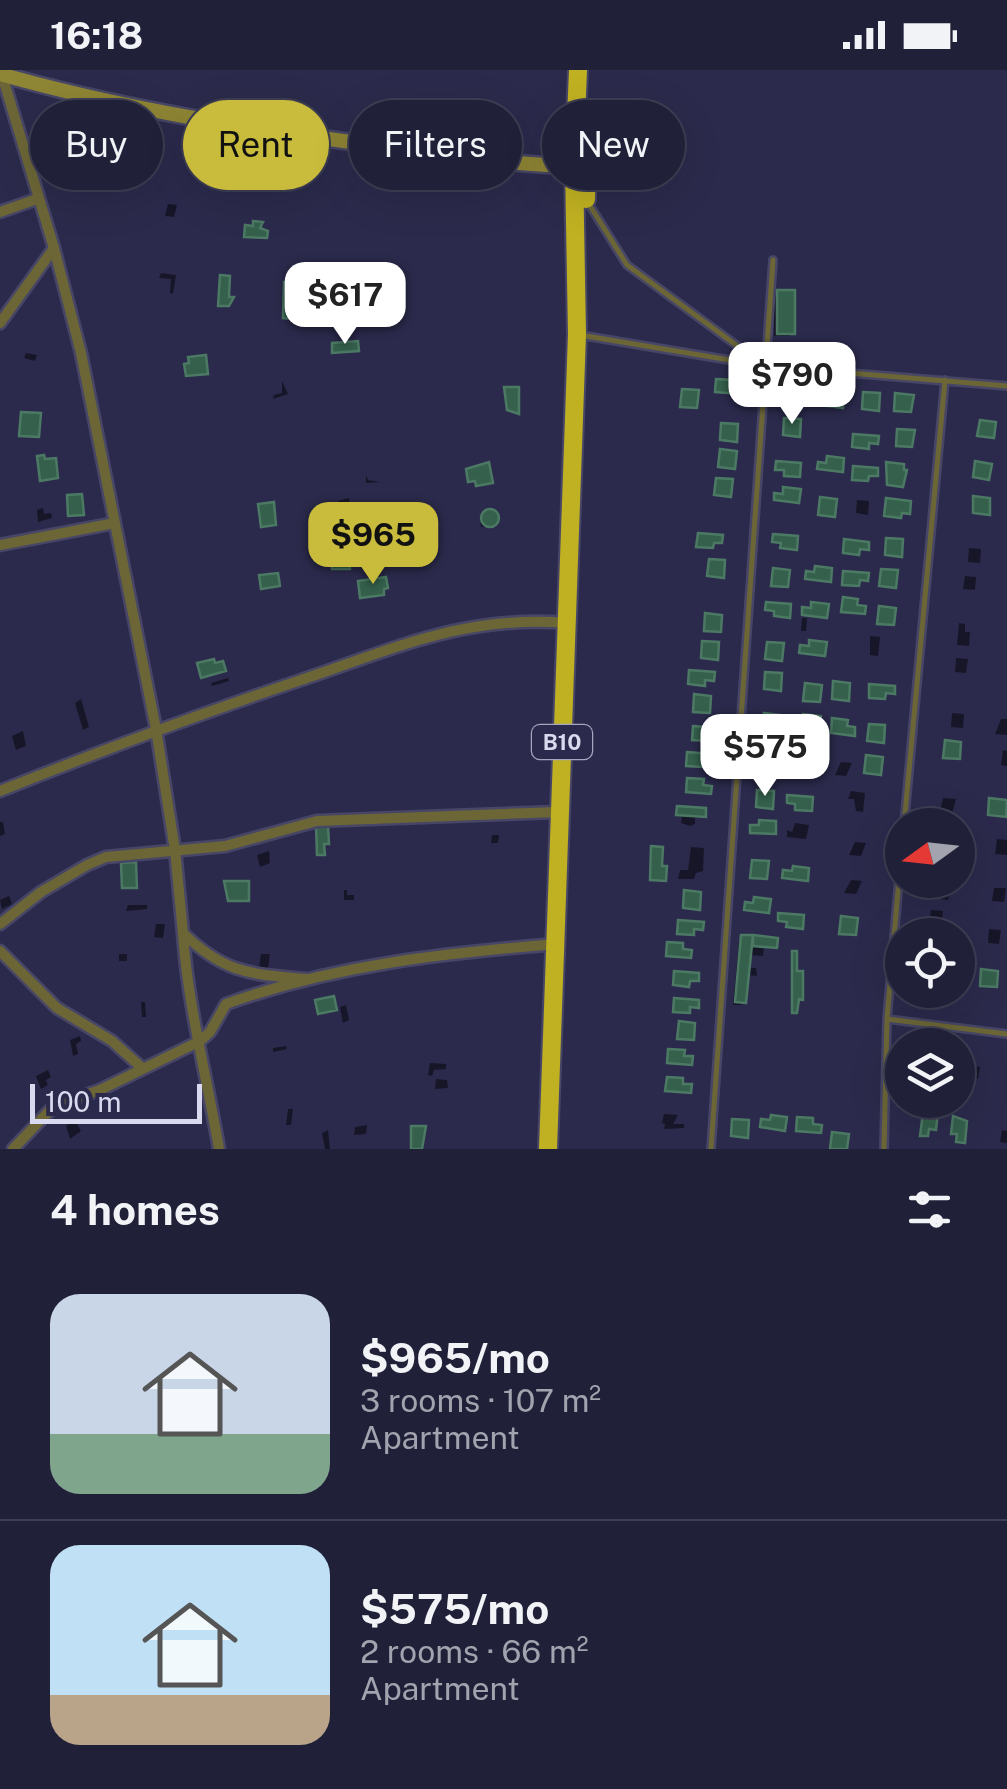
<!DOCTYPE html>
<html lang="en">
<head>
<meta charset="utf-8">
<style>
	body { margin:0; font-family:"Public Sans",sans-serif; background:#2d2d44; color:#f1f3f6; height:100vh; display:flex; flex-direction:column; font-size:38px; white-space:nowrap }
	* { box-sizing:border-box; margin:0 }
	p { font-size:32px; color:#a2a3ae }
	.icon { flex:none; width:55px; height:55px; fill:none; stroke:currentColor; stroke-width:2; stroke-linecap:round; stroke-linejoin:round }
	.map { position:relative; height:1079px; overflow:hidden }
	.side { display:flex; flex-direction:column; background:#202039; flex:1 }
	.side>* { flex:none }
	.hud { position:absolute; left:30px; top:30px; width:948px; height:90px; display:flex; gap:20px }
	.needle { width:65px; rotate:255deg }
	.controls { position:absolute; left:885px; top:738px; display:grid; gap:20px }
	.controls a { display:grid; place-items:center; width:90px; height:90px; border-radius:50%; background:#202039; box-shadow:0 10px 40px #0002,0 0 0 2px #3d3e53; font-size:50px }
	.scale { position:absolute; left:30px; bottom:25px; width:172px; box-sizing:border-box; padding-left:10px; border:5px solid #d9daf0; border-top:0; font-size:28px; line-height:35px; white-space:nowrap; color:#d9daf0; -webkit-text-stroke:8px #2b2a4c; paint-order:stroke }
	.price { position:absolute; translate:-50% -85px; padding:0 22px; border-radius:20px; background:#fff; color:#222; font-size:32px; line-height:65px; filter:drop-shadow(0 2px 5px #0008) }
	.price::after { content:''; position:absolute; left:50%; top:60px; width:30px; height:22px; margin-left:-15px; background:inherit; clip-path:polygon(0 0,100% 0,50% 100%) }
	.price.selected { background:#c9bb3b; color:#111 }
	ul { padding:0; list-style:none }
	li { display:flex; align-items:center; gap:30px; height:250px; padding:0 50px }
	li+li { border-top:2px solid #3d3e53 }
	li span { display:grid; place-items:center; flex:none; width:280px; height:200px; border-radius:30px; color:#555 }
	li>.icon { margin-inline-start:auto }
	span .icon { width:120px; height:120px; fill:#fffc; stroke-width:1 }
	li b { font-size:42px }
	h2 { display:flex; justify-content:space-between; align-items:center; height:120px; padding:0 50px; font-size:42px }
	.chip { padding:0 35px; border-radius:45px; background:#202039; box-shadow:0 10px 40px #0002,0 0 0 2px #3d3e53; font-size:35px; line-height:90px }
	.chip.selected { background:#c9bb3b; color:#111 }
	.status { display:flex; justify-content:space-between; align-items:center; height:70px; padding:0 50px; background:#202039; direction:ltr }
	.status svg { height:28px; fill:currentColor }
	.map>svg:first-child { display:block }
</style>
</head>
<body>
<div class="status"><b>16:18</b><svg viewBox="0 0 49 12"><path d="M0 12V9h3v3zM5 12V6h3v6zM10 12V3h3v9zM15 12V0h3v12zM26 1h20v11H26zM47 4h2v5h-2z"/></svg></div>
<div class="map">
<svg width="1007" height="1079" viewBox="0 0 1007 1079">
	<rect width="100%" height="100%" fill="#2b2a4c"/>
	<path fill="#0007" d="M168 134 177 135 174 147 165 146Z
		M161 203 176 205 173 224 170 223 171 209 159 208Z
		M778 223 793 262 789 266H774V226Z
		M26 283 37 285 35 291 24 288Z
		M282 311 288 324 273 329 274 325 282 323Z
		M366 405 368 410 380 412 366 413Z
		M349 428 350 445 339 447 338 431Z
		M857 430 869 431 868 445 856 443Z
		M43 438 44 444 51 443 52 448 38 452 37 440Z
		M493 442 495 454 481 457 480 445Z
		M969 478 981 479 980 493 968 492Z
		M965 506 976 507 975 520 963 519Z
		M802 548H807L806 561H801Z
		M959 553 965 554V562H970L969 576 957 575Z
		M870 566 880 567 878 586 870 585Z
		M956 588 968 589 966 603 955 602Z
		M228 608 229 611 212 616 211 613Z
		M81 629 89 657 83 660 75 633Z
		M952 643 964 644 963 658 951 657Z
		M1001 649H1007V665L995 664Z
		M23 661 26 676 16 680 12 666Z
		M1003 680 1007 681V696L1001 695Z
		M841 692 852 693 846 706 835 705Z
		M851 721 865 723 863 742 856 741 854 729H848Z
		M943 728 956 729 952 743 940 742Z
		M678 739 703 746 695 748V754L690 756 681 753 682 747 675 746Z
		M0 752H3L5 764 0 766Z
		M795 753 809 755 806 769 787 767V760L792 762Z
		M492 765H499L498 773H491Z
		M997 769 1007 770V785L995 784Z
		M855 772 866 773 861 786 849 785Z
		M691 777 704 778 703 801 696 803 694 809H678L680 800H688Z
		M269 781 270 793 260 797 257 785Z
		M851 810 862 811 856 824 844 823Z
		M933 811 950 813 945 821H950L948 830 934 828 941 818H930Z
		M994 818H1006L1004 832 992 831Z
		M344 820H347V825H354V830H344Z
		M9 826 12 834 2 839 0 830Z
		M128 835H147V839L126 841Z
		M931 840 943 841 941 855 929 854Z
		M156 854H165L163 868 154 867Z
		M989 859 1001 860 999 874 988 873Z
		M742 867 775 870 774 877 764 878 763 886 750 885 749 898H756L757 906 748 905 747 929 741 935H733L739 871Z
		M119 884H127V891H119Z
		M261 884H270L268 898H259Z
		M141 932H145L146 947H142Z
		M346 935 349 950 343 953 340 937Z
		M80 966 81 971 76 974 78 984 73 986 70 970Z
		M286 976 287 979 273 982V978Z
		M430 993 446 994V999L434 1000 432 1006 428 1005Z
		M967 995 980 997 978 1009 965 1007Z
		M48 1000 51 1007 46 1010 48 1015 41 1019 36 1006Z
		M436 1009 447 1010 448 1018 435 1019Z
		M288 1039H293L291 1055H286Z
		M664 1044 678 1045 673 1054H684V1058L664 1059 665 1054 662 1053Z
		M74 1049 81 1061 70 1069 66 1056Z
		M367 1055 366 1064 354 1065 355 1057Z
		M328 1060 330 1079H325L322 1063Z
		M1002 1060 1007 1061V1073L1000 1072Z"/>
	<path fill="#34604c" stroke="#4c7964" stroke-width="2.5" d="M253 151 263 152 260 158 268 161 267 168 244 167 245 155 253 156Z
		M220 205 230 206 229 227H234L229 236H218Z
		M284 212H294L293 249 283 248Z
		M777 220H795V264H777Z
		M358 271 359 281 332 283V273Z
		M206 285 208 304 186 306 184 294 189 293 188 287Z
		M716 309 733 310V316H741V324L715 322Z
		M504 317H519V344L507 340Z
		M791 317 807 319 806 336 789 335Z
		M682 319 699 320 697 338 680 337Z
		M828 319 845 320 843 338 827 336Z
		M863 322 880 323 879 341 862 339Z
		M895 323 914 325 911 342 894 341Z
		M21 342 41 343 39 367 19 366Z
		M784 348 801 349 800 367 783 365Z
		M980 350 996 352 994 368 977 366Z
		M721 353 738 354 737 372 720 370Z
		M897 359 915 360 912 377 896 376Z
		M853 364 879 366 878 374 869 373V379L852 377Z
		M720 379 737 381 735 399 718 397Z
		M44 385 45 389 56 388 58 408 40 411 37 386Z
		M827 386 844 388 843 402 817 399 818 392 826 393Z
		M776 391 801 393 800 407 784 406V400H775Z
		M975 391 992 394 989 410 973 407Z
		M489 392 493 413 476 416 475 411 468 412 466 399Z
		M886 392 904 394V400H907L903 417 887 415Z
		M853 396 878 398V406H869L868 411 852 410Z
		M716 408 733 409 731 427 714 425Z
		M783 417 801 419 799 433 774 430V423L783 424Z
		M82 424 84 445 68 446 67 425Z
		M973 426 990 428V445L973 443Z
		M820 427 837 429 835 447 818 445Z
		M886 428 911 431 910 444 902 443 901 448 884 446Z
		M274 432 276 455 261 457 258 434Z
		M481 448a9 9 0 1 1 18 0a9 9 0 1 1-18 0Z
		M698 463 723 465 722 473H714L713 478 696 477Z
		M773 464 798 466 797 480 780 478 781 473 772 472Z
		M330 468H349L350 499H332Z
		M886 468 903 469 902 487 885 485Z
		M844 469 869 472V480L860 479 859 485 843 483Z
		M709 489 725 490 724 508 707 506Z
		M815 496 832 498 831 512 805 509 806 501 814 502Z
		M773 498 790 500 788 517 771 516Z
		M881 499 898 500 896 518 879 516Z
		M843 501 869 503 868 511 860 510 859 516 842 515Z
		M278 503 280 516 261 519 259 505Z
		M386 507 388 518 384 519V525L360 528 358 511Z
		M843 527 858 529 857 535 866 536 865 544 841 542Z
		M766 532 791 534 790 548 774 546V541L765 540Z
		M811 532 829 534 827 548 802 545V537L811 538Z
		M879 536 896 538 894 555 877 554Z
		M705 543 722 545 721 562 704 561Z
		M809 570 827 572 825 586 799 583 800 575 809 576Z
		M702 571 719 572 718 590 701 588Z
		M767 572 784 573 782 591 765 589Z
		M214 589 215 593 223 591 226 601 201 608 197 593Z
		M689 600 715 602 714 611 705 610V616L688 614Z
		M765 602 782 603 781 621 764 619Z
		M833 611 850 613 849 631 832 629Z
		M805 613 822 615 820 632 803 631Z
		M869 614 895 616V624L886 623 885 629 869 628Z
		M694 624 711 626 710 643 693 642Z
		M764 643 781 645 779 662 763 661Z
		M803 644 821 646 819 660 793 657 794 649 802 650Z
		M832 648 848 650 847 656 855 657V666L831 663Z
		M869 654 885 655 884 673 867 671Z
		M693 656 718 658V666L709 665 708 671 692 670Z
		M945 670 961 672 960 689 943 688Z
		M760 675 777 677 775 695 759 693Z
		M687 682 712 684V692L703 691 702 697 686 696Z
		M800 682 817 684 816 698 790 695 791 687 799 688Z
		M866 685 883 687 881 705 864 703Z
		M687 708 704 709 703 715 712 716 711 724 686 722Z
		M757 720 774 721 773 739 756 737Z
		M787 725 813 727 812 741 795 740V734L787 733Z
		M989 728 1007 730 1006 747 988 745Z
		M677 736 706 738V747L676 745Z
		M759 750 776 751V764L750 763V755H759Z
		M316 755H328L329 774H324L325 785H317Z
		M651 776 663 777 662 796H667L666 811 650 810Z
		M752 790 769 791 767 809 750 808Z
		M136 792 137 818H122L121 793Z
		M793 796 809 798 808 811 782 808 783 800 792 801Z
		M224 811H249V831H228Z
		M684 820 701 822 700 840 683 838Z
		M754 827 771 829 769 843 744 840 745 832 753 833Z
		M778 843 804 845 803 859 786 857 787 852 778 851Z
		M841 846 858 848 856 865 839 864Z
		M678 850 704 852 703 860 694 859V865L677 864Z
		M741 865H753L746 933 735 932Z
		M753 865 778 868 777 878 753 876Z
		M667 872 683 873V879L692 880 691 888 666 886Z
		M792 881H797V901H803V930L799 929 797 943H792Z
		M981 899 998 901 997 917 980 916Z
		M674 901 699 903V911H690L689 917 673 915Z
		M334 926 337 940 318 944 315 930Z
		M674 928 699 930V938L690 937V943L673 942Z
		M679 951 695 953 694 970 677 969Z
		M668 979 685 980 684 986H693L692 995 667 993Z
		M667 1007 683 1008V1014H692L691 1023 665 1021Z
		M923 1042 938 1043 936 1060 929 1059 928 1066H920Z
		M771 1045 787 1047 785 1061 760 1057 761 1049 770 1050Z
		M953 1046 967 1051 965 1073 956 1072 957 1064H951Z
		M797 1047 813 1048V1054L822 1055 821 1063 796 1061Z
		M732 1049 749 1050 748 1068 731 1066Z
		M411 1056H426L422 1079H411Z
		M832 1062 849 1064 847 1079H830Z"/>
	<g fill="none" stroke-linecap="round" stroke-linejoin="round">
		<g stroke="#474666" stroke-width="10">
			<path id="lane" d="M587 131 627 195 762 294
				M580 265 765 296 1007 316
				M904 755 945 310
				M887 949 1007 964
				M711 1079 773 190
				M884 1079 887 949 902 774"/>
		</g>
		<g stroke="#474666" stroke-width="15">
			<path id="street" d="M2 5 54 178 81 283 156 659 175 780 183 863C225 904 251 904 306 909
				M0 142 37 129
				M0 253 54 178
				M0 475 115 453
				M0 721C100 681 200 644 301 610 396 578 465 545 567 553
				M0 854 41 822 87 795 106 787 225 776 317 751 558 742
				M183 864C188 937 207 1007 219 1079
				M0 881 57 938 112 971 141 997
				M13 1079 54 1036 100 1020 200 971 210 962 226 934C334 895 444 883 557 874"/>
		</g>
		<g stroke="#474666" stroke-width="19">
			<path id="secondary" d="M0 4C127 40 260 61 391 77 454 85 517 96 581 96"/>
		</g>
		<g stroke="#474666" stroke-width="22">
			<path id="highway" d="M586 129 588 40
				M548 1079 577 264 574 96 578 0"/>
		</g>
		<use href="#lane" stroke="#6c6637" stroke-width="5"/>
		<use href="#street" stroke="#6c6637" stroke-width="10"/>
		<use href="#secondary" stroke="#8e8535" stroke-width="14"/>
		<use href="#highway" stroke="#c0b122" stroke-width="18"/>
	</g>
	<g text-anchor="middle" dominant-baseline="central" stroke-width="8" stroke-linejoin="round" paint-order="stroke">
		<rect fill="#2b2a4c" stroke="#a5a5bf" stroke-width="2.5" x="532" y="655" width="60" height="34" rx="8"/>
		<g font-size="22" font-weight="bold" fill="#d9daf0">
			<text x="562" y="672">B10</text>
		</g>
	</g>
</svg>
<div class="controls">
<a><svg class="needle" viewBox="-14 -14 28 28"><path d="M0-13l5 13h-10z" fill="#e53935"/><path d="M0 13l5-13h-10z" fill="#a2a3ae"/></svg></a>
<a><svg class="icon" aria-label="locate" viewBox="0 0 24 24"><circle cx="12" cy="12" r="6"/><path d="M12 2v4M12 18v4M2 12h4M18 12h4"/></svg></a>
<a><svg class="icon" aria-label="layers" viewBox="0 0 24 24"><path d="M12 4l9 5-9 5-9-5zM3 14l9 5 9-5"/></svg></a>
</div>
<div class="scale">100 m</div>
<b class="price" style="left:345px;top:277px">$617</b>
<b class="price" style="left:792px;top:357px">$790</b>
<b class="price selected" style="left:373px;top:517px">$965</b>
<b class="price" style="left:765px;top:729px">$575</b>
<div class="hud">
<a class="chip">Buy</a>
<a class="chip selected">Rent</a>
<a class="chip">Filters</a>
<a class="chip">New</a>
</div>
</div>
<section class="side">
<h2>4 homes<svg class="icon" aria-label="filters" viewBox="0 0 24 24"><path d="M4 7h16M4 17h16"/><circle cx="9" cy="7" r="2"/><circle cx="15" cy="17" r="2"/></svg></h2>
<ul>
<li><span style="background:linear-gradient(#c9d6e8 70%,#7fa58c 0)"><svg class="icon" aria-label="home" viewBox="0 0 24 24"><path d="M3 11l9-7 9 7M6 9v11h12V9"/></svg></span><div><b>$965/mo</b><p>3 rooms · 107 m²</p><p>Apartment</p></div></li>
<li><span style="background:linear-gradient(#bfe0f5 75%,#b9a48a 0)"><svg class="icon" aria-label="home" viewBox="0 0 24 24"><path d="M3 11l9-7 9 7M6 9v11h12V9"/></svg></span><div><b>$575/mo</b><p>2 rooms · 66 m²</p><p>Apartment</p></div></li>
</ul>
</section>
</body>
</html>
